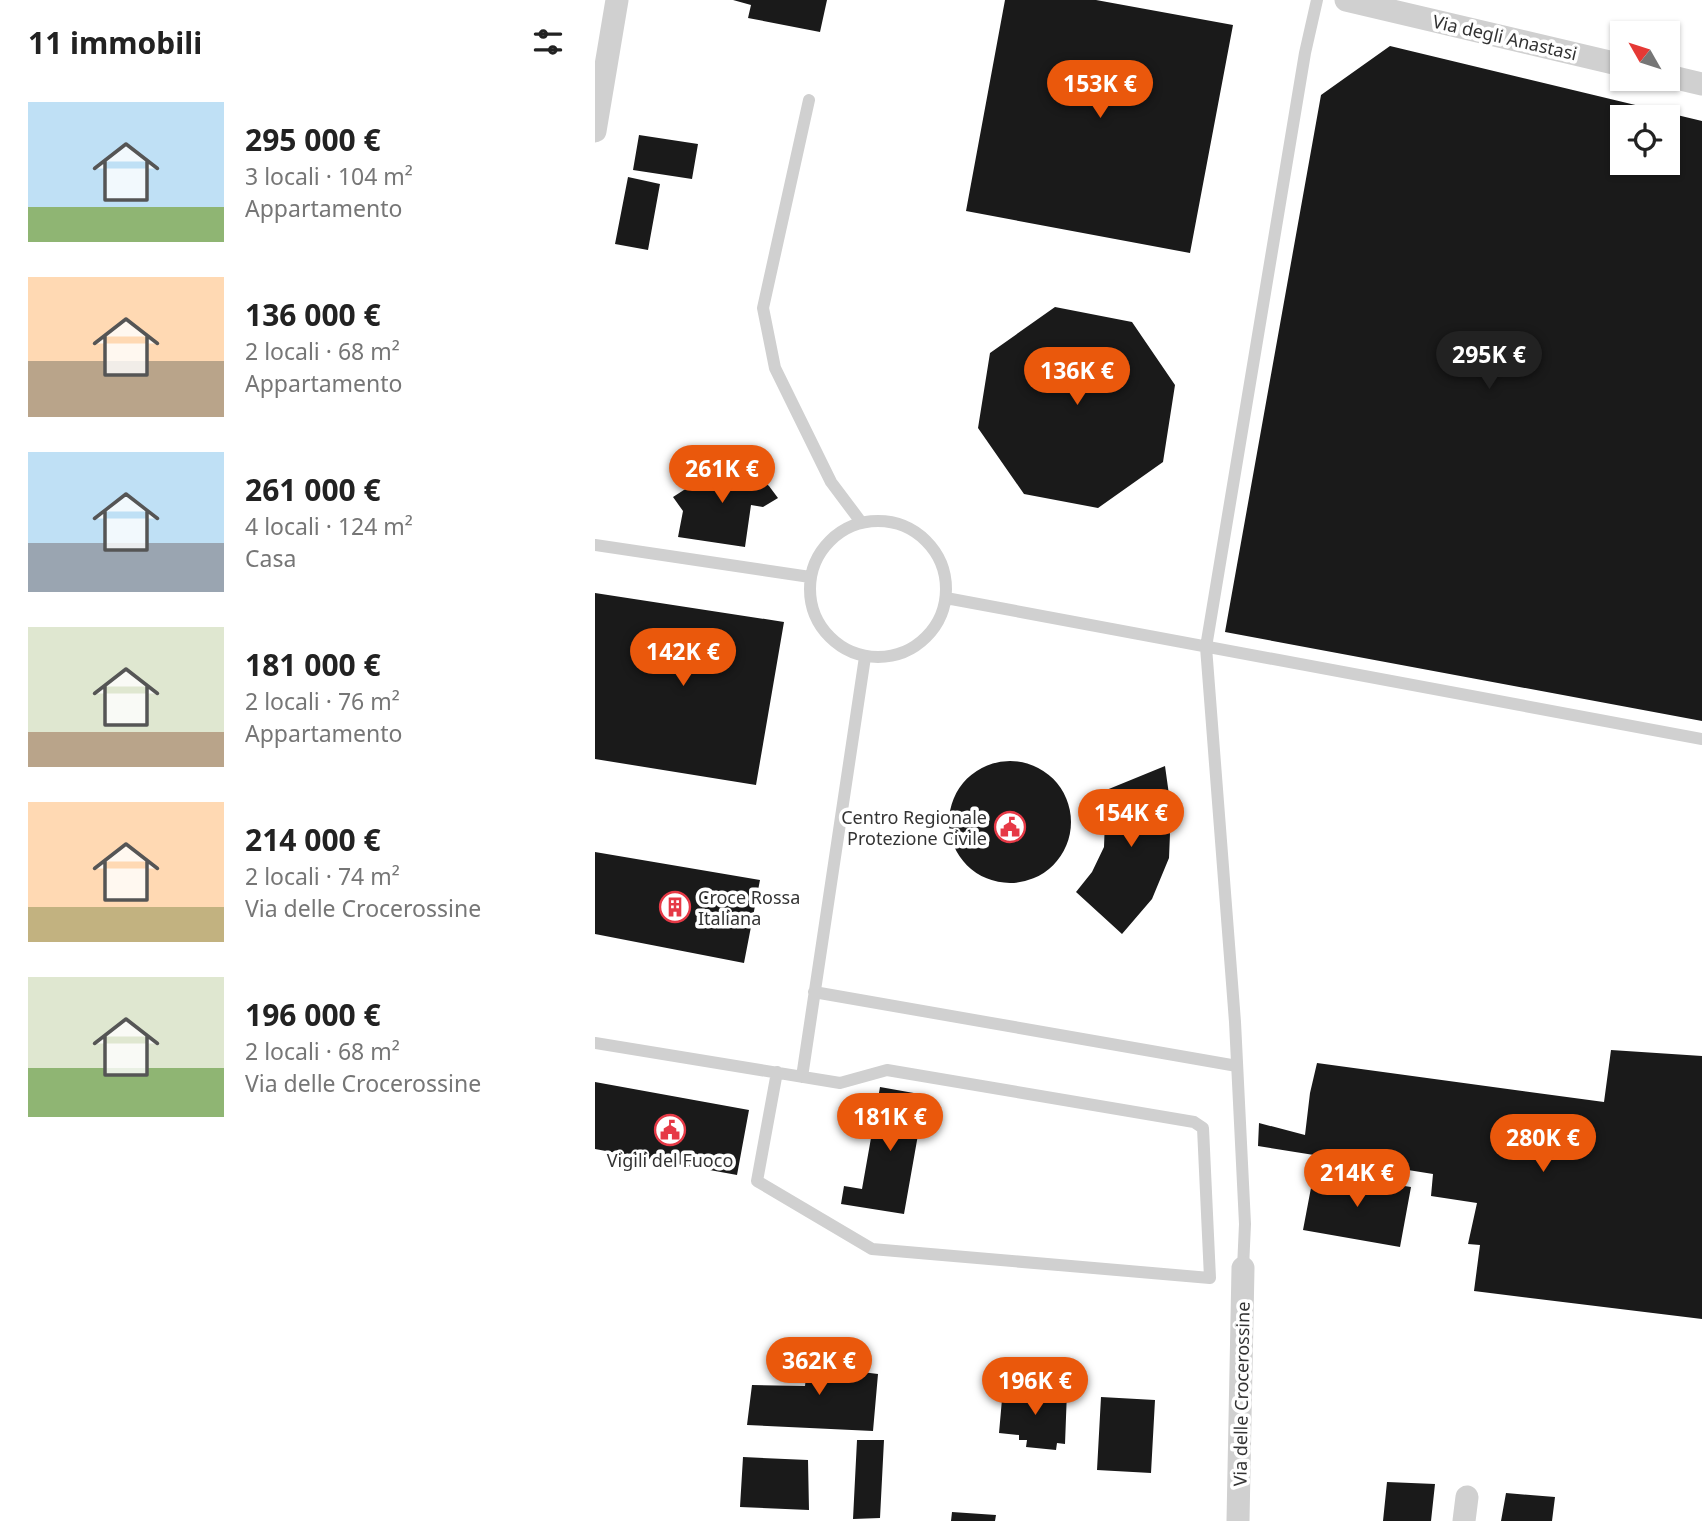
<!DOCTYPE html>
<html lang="it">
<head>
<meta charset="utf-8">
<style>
	body { margin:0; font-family:"Noto Sans",sans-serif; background:#f2f2f2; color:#222; height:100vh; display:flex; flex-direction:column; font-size:26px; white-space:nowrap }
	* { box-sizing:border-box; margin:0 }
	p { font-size:23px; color:#767676 }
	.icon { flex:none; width:38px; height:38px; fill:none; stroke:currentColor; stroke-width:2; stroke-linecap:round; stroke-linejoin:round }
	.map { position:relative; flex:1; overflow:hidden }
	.side { display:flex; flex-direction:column; background:#fff; width:595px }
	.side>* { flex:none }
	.needle { width:46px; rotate:309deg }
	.fabs { position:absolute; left:1015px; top:21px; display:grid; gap:14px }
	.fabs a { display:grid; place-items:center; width:70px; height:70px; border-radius:0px; background:#fff; box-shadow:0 2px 5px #0004; font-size:35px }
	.price { position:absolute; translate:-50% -60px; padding:0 16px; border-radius:24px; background:#ea580c; color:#fff; font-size:23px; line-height:46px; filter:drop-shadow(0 2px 4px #0008) }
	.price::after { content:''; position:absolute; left:50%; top:42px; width:21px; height:16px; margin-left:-10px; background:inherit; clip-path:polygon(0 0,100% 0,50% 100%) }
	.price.selected { background:#222; color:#fff }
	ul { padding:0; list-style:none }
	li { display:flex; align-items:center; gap:21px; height:175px; padding:0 28px }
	li span { display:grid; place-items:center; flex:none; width:196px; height:140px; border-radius:0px; color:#555 }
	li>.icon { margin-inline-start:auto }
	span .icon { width:84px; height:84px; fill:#fffc; stroke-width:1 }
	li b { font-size:30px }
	h2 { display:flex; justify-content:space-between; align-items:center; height:84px; padding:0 28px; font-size:30px }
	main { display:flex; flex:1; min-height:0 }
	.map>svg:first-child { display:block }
</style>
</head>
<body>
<main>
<section class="side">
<h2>11 immobili<svg class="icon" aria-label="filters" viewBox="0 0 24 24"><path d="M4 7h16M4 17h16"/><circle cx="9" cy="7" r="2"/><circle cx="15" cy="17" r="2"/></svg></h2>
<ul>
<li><span style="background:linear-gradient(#bfe0f5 75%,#8fb573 0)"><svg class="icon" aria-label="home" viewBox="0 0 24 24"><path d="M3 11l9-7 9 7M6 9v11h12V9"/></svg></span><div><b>295 000 €</b><p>3 locali · 104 m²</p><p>Appartamento</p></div></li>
<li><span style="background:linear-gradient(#ffd9b3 60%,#b9a48a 0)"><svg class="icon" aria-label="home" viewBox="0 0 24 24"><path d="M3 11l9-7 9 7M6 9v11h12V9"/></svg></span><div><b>136 000 €</b><p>2 locali · 68 m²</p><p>Appartamento</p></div></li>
<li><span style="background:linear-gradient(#bfe0f5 65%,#9aa5b1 0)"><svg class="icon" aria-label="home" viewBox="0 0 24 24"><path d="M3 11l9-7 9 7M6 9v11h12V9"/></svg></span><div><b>261 000 €</b><p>4 locali · 124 m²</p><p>Casa</p></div></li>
<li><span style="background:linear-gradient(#dfe7d0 75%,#b9a48a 0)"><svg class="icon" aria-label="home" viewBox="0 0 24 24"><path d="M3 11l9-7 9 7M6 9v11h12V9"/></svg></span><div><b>181 000 €</b><p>2 locali · 76 m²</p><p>Appartamento</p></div></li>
<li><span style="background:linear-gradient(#ffd9b3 75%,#c2b280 0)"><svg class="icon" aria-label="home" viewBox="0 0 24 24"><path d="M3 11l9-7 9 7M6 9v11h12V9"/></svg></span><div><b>214 000 €</b><p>2 locali · 74 m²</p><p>Via delle Crocerossine</p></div></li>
<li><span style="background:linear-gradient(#dfe7d0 65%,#8fb573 0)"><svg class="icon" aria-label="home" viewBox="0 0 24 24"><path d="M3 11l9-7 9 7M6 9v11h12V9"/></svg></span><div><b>196 000 €</b><p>2 locali · 68 m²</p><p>Via delle Crocerossine</p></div></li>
</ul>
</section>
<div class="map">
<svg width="1107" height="1521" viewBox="0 0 1107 1521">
	<rect width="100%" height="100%" fill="#fff"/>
	<path fill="#1a1a1a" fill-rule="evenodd" d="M138 0H232L225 32 153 18 156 5Z
		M410 0H501L638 25 595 253 371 211Z
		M795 46 1107 121V721L630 632 726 95ZM1027 117H1073V163H1027Z
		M44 135 103 144 97 179 38 170Z
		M33 177 65 184 53 250 20 244Z
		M460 307 537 322 580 385 568 462 503 508 429 494 383 428 395 353Z
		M138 465 161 468V475L174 486 183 498 168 507 156 505 150 547 83 537 88 511 78 497 92 488 93 482 100 484 119 473 115 467Z
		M0 593 189 622 161 785 0 759Z
		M354 822a61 61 0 1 1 122 0a61 61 0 1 1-122 0Z
		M570 766 576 809 574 858 557 899 527 934 481 892 497 872 509 847 510 819 504 793Z
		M0 852 165 880 149 963 0 934Z
		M1016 1050 1107 1056V1319L879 1291 885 1245 873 1244 882 1203 836 1196 838 1174 663 1146 664 1123 710 1135 715 1093 722 1063 1009 1102Z
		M0 1082 154 1110 142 1175 0 1149Z
		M285 1087 330 1095 309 1214 246 1204 249 1186 267 1189Z
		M719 1172 816 1187 805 1247 708 1230Z
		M215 1344 253 1349 251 1370 283 1374 278 1431 152 1425 157 1385 210 1386Z
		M408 1388 472 1391 470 1444 462 1443 461 1450 431 1447 432 1440H424V1435L404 1433Z
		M506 1397 560 1400 556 1473 502 1470Z
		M262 1440H289L285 1518 258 1519Z
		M148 1457 213 1460 214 1510 145 1507Z
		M792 1482 840 1484 836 1521H788Z
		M911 1493 960 1497 957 1521H906Z
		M357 1512 401 1515 400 1521H356Z"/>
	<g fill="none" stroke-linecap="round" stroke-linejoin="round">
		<path stroke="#d0d0d0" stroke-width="12" d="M214 100 168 308 180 368 236 482 266 522
			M215 589a68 68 0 1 1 136 0a68 68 0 1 1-136 0Z
			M0 545 215 577
			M351 598 1107 739
			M219 992 642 1066
			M0 1043 245 1083 292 1070 599 1122 608 1128 615 1278 277 1249 162 1181 182 1072
			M207 1077 270 657
			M648 1268 650 1224 640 1022 611 647 710 53 722 0"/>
		<path stroke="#d0d0d0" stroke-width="23" d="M751 0 1027 65
			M1073 76 1107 84
			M0 131 22 0
			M643 1521 648 1268
			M869 1521 872 1497"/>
	</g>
	<defs>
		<g id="civic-ring" transform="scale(1.575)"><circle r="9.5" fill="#fff" stroke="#e63946" stroke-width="1.5"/><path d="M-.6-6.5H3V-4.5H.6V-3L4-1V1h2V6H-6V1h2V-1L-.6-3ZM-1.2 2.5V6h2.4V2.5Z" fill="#e63946"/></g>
		<g id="building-ring" transform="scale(1.575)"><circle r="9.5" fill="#fff" stroke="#e63946" stroke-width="1.5"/><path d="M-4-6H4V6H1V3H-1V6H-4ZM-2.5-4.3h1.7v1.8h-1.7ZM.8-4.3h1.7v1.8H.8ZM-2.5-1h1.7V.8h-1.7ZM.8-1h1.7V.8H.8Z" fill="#e63946"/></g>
	</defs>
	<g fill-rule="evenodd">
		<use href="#civic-ring" x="415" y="827"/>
		<use href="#building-ring" x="80" y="907"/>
		<use href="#civic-ring" x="75" y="1130"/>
	</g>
	<g text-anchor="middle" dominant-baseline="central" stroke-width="7" stroke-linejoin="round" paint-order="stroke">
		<g font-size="18" fill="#333" stroke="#fff">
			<text transform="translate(910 37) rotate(13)">Via degli Anastasi</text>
			<text transform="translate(646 1394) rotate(-89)">Via delle Crocerossine</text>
		</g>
		<g font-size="18" fill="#333" stroke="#fff" text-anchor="end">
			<text x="392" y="817">Centro Regionale<tspan x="392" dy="21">Protezione Civile</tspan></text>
			<text x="103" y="897" text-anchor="start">Croce Rossa<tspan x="103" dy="21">Italiana</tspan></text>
			<text x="75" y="1160" text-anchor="middle">Vigili del Fuoco</text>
		</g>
	</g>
</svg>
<div class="fabs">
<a><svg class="needle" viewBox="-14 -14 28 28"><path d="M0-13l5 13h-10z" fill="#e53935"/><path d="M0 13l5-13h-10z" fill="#767676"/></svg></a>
<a><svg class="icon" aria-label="locate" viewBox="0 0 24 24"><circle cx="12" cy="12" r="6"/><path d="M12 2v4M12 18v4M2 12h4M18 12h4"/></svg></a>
</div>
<b class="price" style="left:505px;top:120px">153K €</b>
<b class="price selected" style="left:894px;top:391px">295K €</b>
<b class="price" style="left:482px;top:407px">136K €</b>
<b class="price" style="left:127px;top:505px">261K €</b>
<b class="price" style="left:88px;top:688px">142K €</b>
<b class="price" style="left:536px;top:849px">154K €</b>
<b class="price" style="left:295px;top:1153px">181K €</b>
<b class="price" style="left:948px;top:1174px">280K €</b>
<b class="price" style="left:762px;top:1209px">214K €</b>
<b class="price" style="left:224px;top:1397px">362K €</b>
<b class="price" style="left:440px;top:1417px">196K €</b>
</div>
</main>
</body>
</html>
